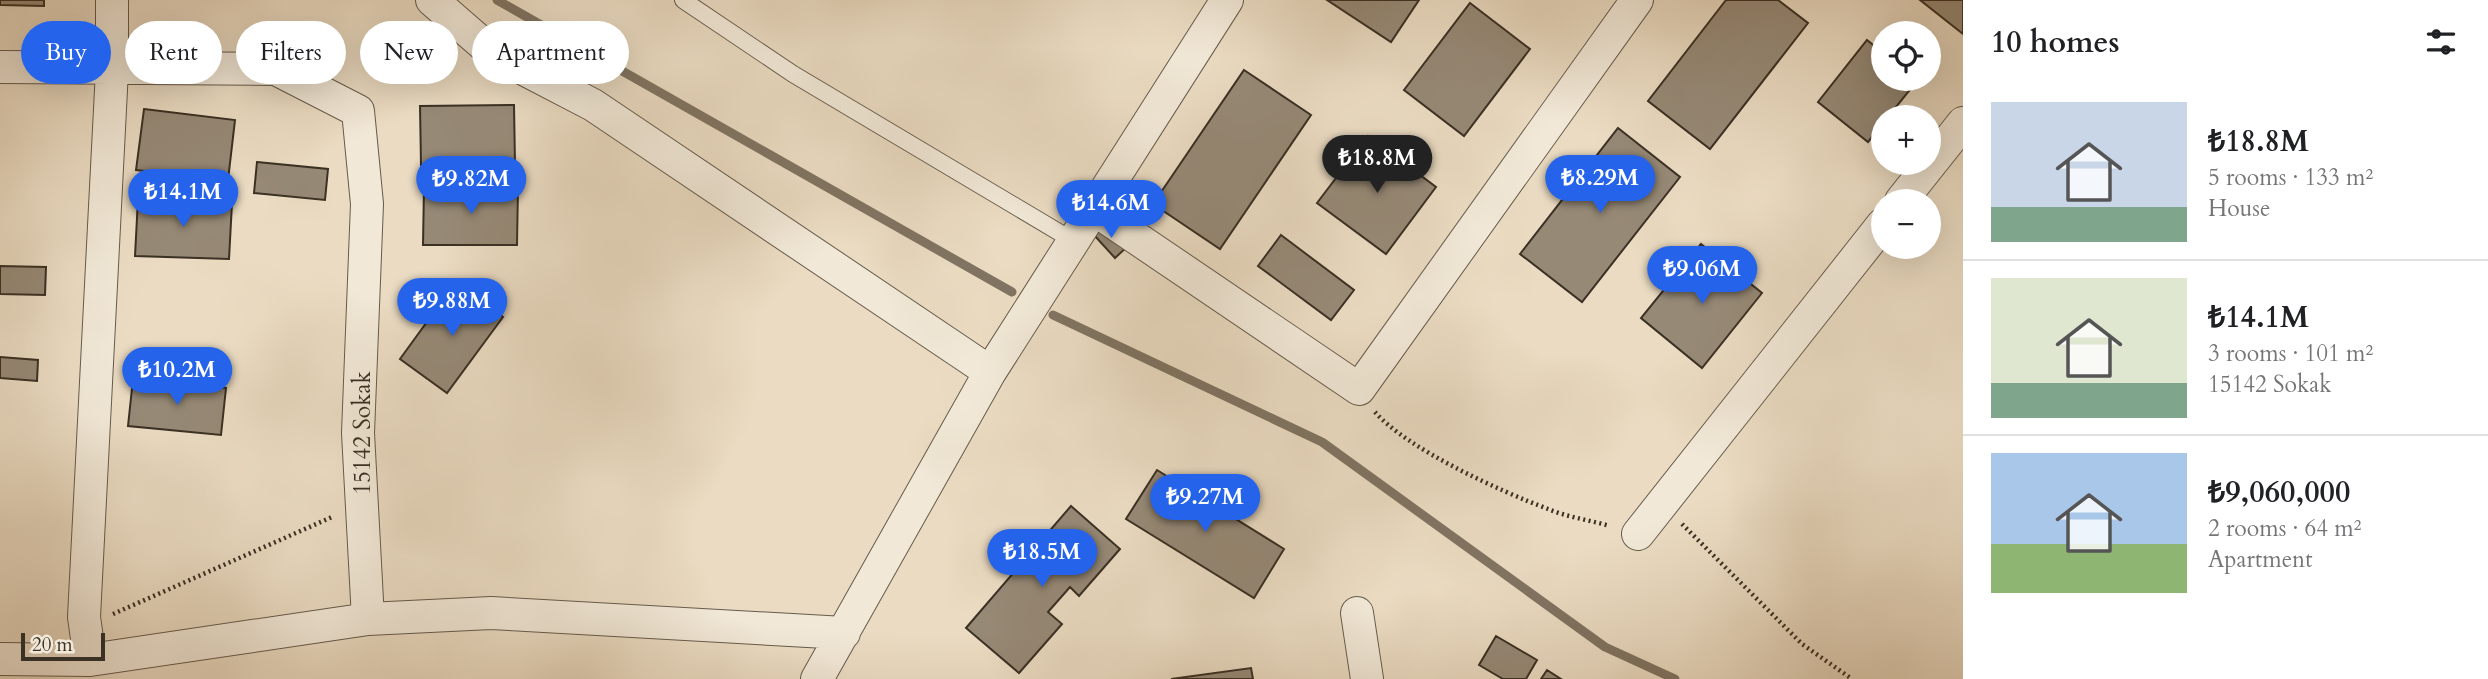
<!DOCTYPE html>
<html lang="en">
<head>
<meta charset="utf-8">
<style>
	body { margin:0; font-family:Cardo,serif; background:#f6f6f6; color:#202124; height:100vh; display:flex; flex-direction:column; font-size:26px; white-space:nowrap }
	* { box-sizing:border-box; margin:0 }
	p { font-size:23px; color:#757577 }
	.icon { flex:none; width:38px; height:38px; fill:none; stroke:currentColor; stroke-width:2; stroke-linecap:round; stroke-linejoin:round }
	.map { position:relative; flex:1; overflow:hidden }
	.side { display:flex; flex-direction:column; background:#fff; width:525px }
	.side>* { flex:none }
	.hud { position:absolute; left:21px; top:21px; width:665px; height:63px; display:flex; gap:14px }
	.controls { position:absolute; left:1871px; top:21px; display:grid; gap:14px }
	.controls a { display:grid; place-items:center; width:70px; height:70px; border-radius:50%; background:#fff; box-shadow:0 7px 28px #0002; font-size:35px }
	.scale { position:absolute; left:21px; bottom:18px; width:84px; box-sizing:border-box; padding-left:7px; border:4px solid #3a3024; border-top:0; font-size:19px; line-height:24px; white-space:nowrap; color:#3a3024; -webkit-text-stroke:5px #f1e8d7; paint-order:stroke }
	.price { position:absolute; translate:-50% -60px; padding:0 16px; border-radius:24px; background:#2563eb; color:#fff; font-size:23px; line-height:46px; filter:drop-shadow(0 2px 4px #0008) }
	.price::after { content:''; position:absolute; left:50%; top:42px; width:21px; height:16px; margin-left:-10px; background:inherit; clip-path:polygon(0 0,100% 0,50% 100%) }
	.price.current { background:#222; color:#fff }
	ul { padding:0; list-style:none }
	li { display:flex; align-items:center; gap:21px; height:175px; padding:0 28px }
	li+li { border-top:2px solid #e0e0e0 }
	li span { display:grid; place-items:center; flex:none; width:196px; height:140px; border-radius:0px; color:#555 }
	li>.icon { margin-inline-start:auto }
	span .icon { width:84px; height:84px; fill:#fffc; stroke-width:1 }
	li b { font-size:30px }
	h2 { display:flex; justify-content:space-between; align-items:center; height:84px; padding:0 28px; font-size:30px }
	.chip { padding:0 24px; border-radius:32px; background:#fff; box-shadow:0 7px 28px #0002; font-size:24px; line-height:63px }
	.chip.current { background:#2563eb; color:#fff }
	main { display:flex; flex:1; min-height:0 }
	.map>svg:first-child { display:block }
</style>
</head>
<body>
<main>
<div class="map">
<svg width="1963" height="679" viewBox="0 0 1963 679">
	<rect width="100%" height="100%" fill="#eadbc2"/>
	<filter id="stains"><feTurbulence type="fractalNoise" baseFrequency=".00286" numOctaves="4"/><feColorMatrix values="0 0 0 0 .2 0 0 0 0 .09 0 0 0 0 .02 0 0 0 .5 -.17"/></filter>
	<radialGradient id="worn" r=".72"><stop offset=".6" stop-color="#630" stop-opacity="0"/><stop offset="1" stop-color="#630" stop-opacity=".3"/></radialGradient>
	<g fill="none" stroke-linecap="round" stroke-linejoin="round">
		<path stroke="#807462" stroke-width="9" d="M497 0 1012 292
			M1053 315 1322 442 1605 647 1675 679"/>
	</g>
	<path fill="#968976" stroke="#3a3024" stroke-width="2" d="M0 0H44V6L0 5Z
		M1327 0H1419L1391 42Z
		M1726 0H1778L1808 23 1710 149 1648 101Z
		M1920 0H1963V34Z
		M1470 3 1530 49 1464 136 1404 90Z
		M1867 40 1883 53V79L1917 81 1888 117H1883V124L1868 142 1818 102Z
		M1244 70 1311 115 1220 249 1153 204Z
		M514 105 515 164 421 165 420 106Z
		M144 109 235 120 228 180 136 170Z
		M1618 128 1680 177 1582 302 1520 254Z
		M1368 136 1436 187 1386 254 1317 203Z
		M257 162 328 169 325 200 254 193Z
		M424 187H518L517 245H423Z
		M138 199 232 203 229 259 135 256Z
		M1108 223 1128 246 1115 258 1094 235Z
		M1281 235 1354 290 1331 320 1258 266Z
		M1701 244 1762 293 1702 368 1641 318Z
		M0 266 46 267 45 295 0 294Z
		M456 282 503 317 447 393 400 359Z
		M0 357 38 360 37 381 0 378Z
		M133 379 226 388 221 435 128 426Z
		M1157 470 1284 549 1254 598 1126 519Z
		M1071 506 1120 549 1079 596 1070 587 1048 612 1062 624 1019 673 966 628Z
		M1496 636 1537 660 1526 679H1503L1479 665Z
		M1251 668 1253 679H1171Z
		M1547 670 1561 679H1541Z"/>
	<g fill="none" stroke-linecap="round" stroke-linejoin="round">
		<g stroke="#665b4c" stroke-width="18">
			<path id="lane" d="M683 0 793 74 1072 240"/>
		</g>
		<g stroke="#665b4c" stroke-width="34">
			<path id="street" d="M432 0 493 53 593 105 990 372
				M0 67 276 69 358 111 367 204 358 433 368 619
				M1901 201 1963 123
				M1092 208 1359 389 1637 0
				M1638 534 1883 224
				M1357 613 1367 679
				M0 659 90 660 368 619 491 613 844 633
				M90 660 84 617 112 70V0
				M817 679 990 372 1227 0"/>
		</g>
		<path stroke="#3a3024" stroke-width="4.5" stroke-dasharray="2 3.5" stroke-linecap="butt" d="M1375 412C1407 449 1500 491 1548 509 1567 517 1589 520 1610 526
			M1682 524 1802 644 1852 679
			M113 614 332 517"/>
		<use href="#lane" stroke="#f1e8d7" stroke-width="16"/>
		<use href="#street" stroke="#f1e8d7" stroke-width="32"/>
	</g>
	<g text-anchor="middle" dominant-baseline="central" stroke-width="6" stroke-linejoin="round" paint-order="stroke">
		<g font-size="23" fill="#3a3024" stroke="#f1e8d7">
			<text transform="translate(362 433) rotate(-90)">15142 Sokak</text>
		</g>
	</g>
	<rect width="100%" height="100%" filter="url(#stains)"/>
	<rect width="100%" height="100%" fill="url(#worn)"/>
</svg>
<div class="controls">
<a><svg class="icon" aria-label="locate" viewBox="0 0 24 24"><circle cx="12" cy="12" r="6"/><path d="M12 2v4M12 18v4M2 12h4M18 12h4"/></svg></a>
<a>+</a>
<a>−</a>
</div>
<div class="scale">20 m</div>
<b class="price current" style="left:1377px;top:195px">₺18.8M</b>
<b class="price" style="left:1600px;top:215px">₺8.29M</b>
<b class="price" style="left:471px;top:216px">₺9.82M</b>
<b class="price" style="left:183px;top:229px">₺14.1M</b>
<b class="price" style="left:1111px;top:240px">₺14.6M</b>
<b class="price" style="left:1702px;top:306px">₺9.06M</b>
<b class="price" style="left:452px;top:338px">₺9.88M</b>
<b class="price" style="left:177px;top:407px">₺10.2M</b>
<b class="price" style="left:1205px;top:534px">₺9.27M</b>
<b class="price" style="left:1042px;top:589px">₺18.5M</b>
<div class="hud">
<a class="chip current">Buy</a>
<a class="chip">Rent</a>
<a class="chip">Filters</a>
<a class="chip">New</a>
<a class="chip">Apartment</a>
</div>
</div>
<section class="side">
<h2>10 homes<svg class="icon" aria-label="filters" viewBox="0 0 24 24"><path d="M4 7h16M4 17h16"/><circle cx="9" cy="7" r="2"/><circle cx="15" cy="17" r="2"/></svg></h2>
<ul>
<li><span style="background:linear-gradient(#c9d6e8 75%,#7fa58c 0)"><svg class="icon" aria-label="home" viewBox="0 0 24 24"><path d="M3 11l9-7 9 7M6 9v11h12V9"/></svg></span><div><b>₺18.8M</b><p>5 rooms · 133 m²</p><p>House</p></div></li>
<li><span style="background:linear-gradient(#dfe7d0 75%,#7fa58c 0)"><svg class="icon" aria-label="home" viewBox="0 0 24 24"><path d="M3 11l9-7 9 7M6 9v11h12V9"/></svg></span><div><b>₺14.1M</b><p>3 rooms · 101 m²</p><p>15142 Sokak</p></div></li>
<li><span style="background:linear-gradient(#a9c7e8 65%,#8fb573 0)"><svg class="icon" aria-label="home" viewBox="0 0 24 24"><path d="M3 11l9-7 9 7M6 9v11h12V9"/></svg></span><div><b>₺9,060,000</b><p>2 rooms · 64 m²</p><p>Apartment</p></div></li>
</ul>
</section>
</main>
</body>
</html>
